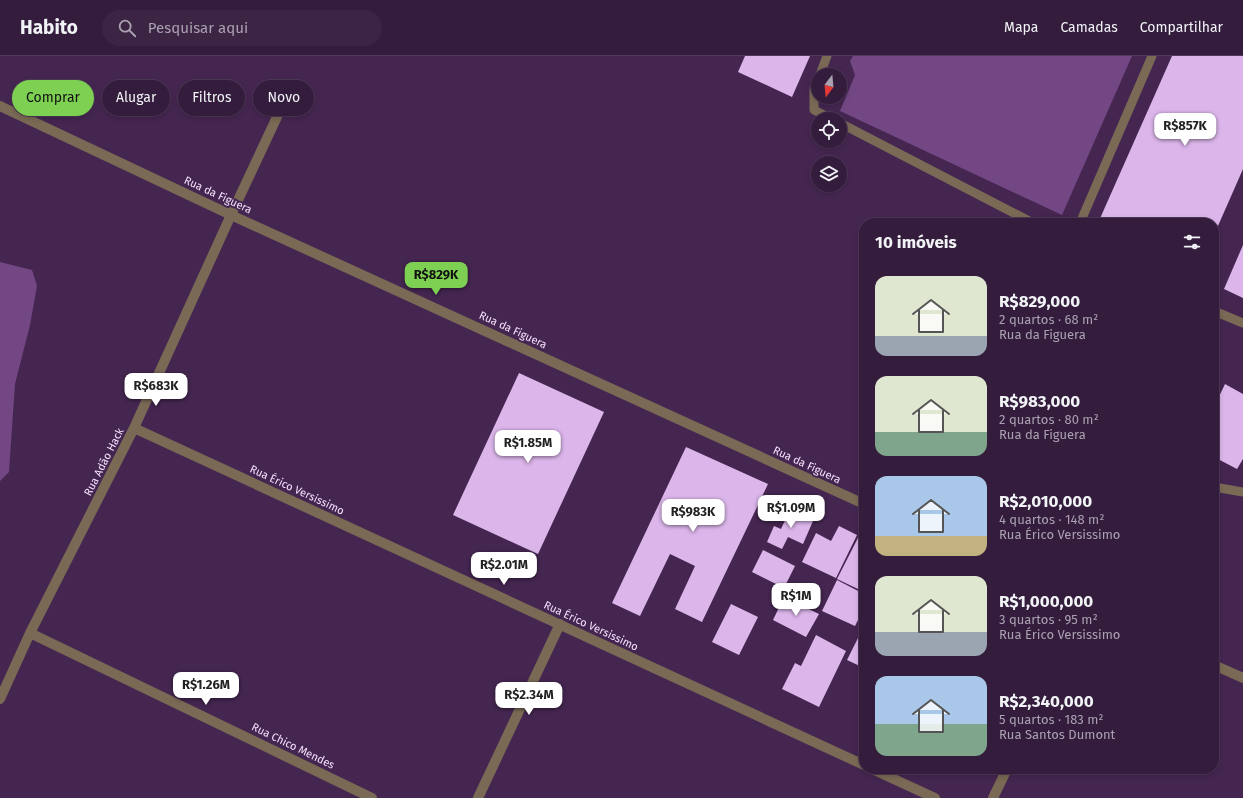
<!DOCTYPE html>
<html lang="pt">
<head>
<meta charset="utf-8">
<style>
	body { margin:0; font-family:"Fira Sans",sans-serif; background:#3c2544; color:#f1f3f6; height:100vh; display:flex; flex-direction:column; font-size:15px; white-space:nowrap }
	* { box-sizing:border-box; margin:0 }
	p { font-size:13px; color:#a9a1b0 }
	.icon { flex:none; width:22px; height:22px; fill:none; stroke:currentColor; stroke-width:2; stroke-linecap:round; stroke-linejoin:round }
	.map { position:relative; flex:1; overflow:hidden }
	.details { position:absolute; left:859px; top:162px; width:360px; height:556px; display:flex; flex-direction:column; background:#341c3d; border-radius:16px; box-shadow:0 2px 6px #0003,0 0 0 1px #4e3a57 }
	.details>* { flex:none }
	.hud { position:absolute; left:12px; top:24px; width:380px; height:36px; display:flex; gap:8px }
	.needle { width:26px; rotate:196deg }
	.buttons { position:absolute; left:811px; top:12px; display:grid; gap:8px }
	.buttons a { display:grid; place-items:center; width:36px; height:36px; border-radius:50%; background:#341c3d; box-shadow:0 2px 6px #0003,0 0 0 1px #4e3a57; font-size:20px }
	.price { position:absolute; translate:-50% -34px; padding:0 9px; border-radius:8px; background:#fff; color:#222; font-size:13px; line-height:26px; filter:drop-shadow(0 1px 2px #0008) }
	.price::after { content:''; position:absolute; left:50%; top:24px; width:12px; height:9px; margin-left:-6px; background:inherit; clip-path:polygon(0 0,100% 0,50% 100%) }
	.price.current { background:#7ed053; color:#111 }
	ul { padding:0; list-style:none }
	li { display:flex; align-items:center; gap:12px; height:100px; padding:0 16px }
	li span { display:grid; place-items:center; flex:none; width:112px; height:80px; border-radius:12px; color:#555 }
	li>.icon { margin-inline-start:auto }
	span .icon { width:48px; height:48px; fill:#fffc; stroke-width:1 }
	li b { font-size:17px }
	h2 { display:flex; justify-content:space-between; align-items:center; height:48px; padding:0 16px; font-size:17px }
	.pill { padding:0 14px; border-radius:18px; background:#341c3d; box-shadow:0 2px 6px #0003,0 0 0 1px #4e3a57; font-size:14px; line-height:36px }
	.pill.current { background:#7ed053; color:#111 }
	header { display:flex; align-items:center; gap:24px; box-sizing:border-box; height:56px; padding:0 20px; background:#341c3d; border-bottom:1px solid #4e3a57 }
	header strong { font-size:19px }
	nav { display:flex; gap:22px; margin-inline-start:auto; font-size:14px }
	.search { width:280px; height:36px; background:#3c2544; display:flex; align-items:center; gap:10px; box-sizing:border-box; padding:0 14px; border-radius:22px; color:#a9a1b0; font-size:15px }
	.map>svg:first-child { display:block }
</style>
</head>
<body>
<header>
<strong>Habito</strong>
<div class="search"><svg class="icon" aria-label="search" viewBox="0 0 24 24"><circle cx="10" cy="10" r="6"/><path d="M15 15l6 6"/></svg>Pesquisar aqui</div>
<nav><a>Mapa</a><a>Camadas</a><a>Compartilhar</a></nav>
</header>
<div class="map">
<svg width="1243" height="742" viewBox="0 0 1243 742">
	<rect width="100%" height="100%" fill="#452651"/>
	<path fill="#734784" d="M853 0H1132L1062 159 840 55 855 19 850 5Z
		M0 206 32 214 37 230 30 269 15 328 9 416 0 425Z"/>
	<path fill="#dcb6eb" d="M745 0H810L792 41 738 16Z
		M1172 0H1243V113L1214 179V167H1098Z
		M1243 189V242L1224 233Z
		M519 317 604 356 538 498 453 459Z
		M1225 328 1243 338V403L1237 413 1214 401V351Z
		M686 391 768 428 702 566 675 553 695 510 670 498 640 560 612 547Z
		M792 449 803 454 801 460 813 465 803 488 788 481 782 493 767 486 774 470 781 473Z
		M839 470 857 479 836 522 802 506 816 477 831 485Z
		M859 480 864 483V521L858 533 837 523Z
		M763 494 795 510 784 532 752 516Z
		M837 524 864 538V552L855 570 822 555Z
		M784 541 819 558 806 581 773 564Z
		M731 548 758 561 739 599 712 586Z
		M862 574 864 575V612L847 604Z
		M816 579 846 595 819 651 782 633 795 607 801 610Z"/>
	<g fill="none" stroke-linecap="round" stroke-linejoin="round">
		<path stroke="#7a6a55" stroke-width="9" d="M820 19 827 0
			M818 23 814 33V54L832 63
			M840 67 1033 167
			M1080 167 1152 0
			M1214 255 1243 267
			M1214 431 1243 436"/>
		<path stroke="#7a6a55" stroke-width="10" d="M0 50 231 159 864 448
			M134 372 864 709
			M30 577 372 742
			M1214 609 1243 622
			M0 643 30 577 134 372 231 159 284 46
			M872 713 935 742
			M478 742 560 568
			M993 742 1007 713"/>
	</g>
	<g text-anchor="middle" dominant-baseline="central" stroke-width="4" stroke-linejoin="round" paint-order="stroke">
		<g font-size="11" fill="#f5e2fd" stroke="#452651">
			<text transform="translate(218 139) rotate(25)">Rua da Figuera</text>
			<text transform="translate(513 274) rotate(25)">Rua da Figuera</text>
			<text transform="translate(104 406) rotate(-63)">Rua Adão Hack</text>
			<text transform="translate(807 409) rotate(25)">Rua da Figuera</text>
			<text transform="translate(297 434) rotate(25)">Rua Érico Versissimo</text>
			<text transform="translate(591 570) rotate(25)">Rua Érico Versissimo</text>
			<text transform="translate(293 690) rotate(26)">Rua Chico Mendes</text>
		</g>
	</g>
</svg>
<div class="buttons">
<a><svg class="needle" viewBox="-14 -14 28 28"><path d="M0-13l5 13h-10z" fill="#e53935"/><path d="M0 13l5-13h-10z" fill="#a9a1b0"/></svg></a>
<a><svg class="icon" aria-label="locate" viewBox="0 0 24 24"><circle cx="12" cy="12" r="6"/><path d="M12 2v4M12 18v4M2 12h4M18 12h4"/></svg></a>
<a><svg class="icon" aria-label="layers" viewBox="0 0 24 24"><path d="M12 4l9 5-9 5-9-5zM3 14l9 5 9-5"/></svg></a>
</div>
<b class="price" style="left:1185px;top:91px">R$857K</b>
<b class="price current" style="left:436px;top:240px">R$829K</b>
<b class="price" style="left:156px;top:351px">R$683K</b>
<b class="price" style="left:528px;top:408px">R$1.85M</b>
<b class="price" style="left:791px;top:473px">R$1.09M</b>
<b class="price" style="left:693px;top:477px">R$983K</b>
<b class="price" style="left:504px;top:530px">R$2.01M</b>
<b class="price" style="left:796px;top:561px">R$1M</b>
<b class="price" style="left:206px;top:650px">R$1.26M</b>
<b class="price" style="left:529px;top:660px">R$2.34M</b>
<div class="hud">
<a class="pill current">Comprar</a>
<a class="pill">Alugar</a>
<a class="pill">Filtros</a>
<a class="pill">Novo</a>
</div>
<section class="details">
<h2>10 imóveis<svg class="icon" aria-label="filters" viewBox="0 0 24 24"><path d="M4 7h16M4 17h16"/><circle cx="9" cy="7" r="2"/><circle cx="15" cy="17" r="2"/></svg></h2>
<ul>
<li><span style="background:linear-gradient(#dfe7d0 75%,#9aa5b1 0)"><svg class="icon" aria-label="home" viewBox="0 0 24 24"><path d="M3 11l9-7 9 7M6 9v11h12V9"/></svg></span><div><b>R$829,000</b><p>2 quartos · 68 m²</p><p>Rua da Figuera</p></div></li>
<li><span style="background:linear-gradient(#dfe7d0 70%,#7fa58c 0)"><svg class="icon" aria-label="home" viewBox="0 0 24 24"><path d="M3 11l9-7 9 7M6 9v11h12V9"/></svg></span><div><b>R$983,000</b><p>2 quartos · 80 m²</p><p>Rua da Figuera</p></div></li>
<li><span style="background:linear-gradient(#a9c7e8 75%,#c2b280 0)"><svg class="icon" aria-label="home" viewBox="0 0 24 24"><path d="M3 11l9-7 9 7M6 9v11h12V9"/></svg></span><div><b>R$2,010,000</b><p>4 quartos · 148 m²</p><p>Rua Érico Versissimo</p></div></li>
<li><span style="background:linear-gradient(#dfe7d0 70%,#9aa5b1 0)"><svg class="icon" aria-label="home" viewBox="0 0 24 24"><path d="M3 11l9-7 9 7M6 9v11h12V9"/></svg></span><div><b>R$1,000,000</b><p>3 quartos · 95 m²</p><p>Rua Érico Versissimo</p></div></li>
<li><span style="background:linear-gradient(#a9c7e8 60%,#7fa58c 0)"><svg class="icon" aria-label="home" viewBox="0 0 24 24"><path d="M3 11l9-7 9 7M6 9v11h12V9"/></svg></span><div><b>R$2,340,000</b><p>5 quartos · 183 m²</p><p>Rua Santos Dumont</p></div></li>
</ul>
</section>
</div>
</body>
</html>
